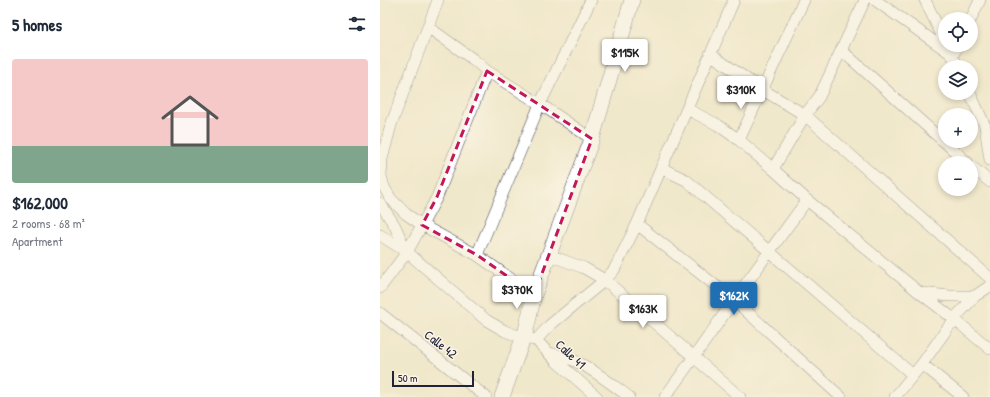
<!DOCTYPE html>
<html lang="en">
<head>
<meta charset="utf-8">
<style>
	body { margin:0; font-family:"Patrick Hand",sans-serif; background:#f2f2f3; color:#1f2937; height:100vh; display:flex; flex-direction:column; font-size:15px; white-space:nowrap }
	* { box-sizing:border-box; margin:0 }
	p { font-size:13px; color:#747a83 }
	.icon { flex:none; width:22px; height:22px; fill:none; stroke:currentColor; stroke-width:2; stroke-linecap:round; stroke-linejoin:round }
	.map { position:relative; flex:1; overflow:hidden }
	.drawer { display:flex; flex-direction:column; background:#fff; width:380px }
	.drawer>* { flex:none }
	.buttons { position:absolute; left:558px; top:12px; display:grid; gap:8px }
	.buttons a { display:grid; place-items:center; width:40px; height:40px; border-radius:50%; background:#fff; box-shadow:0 2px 6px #0003; font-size:20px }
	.scale { position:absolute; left:12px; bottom:10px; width:82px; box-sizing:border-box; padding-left:4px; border:2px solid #22223b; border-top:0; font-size:11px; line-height:14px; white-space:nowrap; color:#22223b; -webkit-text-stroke:3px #fcf5e5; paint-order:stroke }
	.price { position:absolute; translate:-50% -34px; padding:0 9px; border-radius:4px; background:#fff; color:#222; font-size:13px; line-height:26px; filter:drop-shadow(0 1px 2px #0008) }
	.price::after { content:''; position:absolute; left:50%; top:24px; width:12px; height:9px; margin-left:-6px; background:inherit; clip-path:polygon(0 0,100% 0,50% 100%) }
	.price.on { background:#1f6fb2; color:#fff }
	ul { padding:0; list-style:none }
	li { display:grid; align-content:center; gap:8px; height:212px; padding:0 12px }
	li+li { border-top:1px solid #e0e1e3 }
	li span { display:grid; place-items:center; height:124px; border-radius:4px; color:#555 }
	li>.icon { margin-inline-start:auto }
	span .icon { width:72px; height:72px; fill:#fffc; stroke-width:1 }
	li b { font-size:17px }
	h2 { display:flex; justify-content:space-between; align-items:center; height:48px; padding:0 12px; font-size:17px }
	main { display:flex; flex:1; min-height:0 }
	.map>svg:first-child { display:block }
</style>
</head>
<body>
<main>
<section class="drawer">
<h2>5 homes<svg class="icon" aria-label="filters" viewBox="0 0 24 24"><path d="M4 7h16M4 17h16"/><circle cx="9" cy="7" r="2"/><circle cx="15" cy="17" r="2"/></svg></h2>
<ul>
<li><span style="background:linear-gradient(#f6c9c9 70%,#7fa58c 0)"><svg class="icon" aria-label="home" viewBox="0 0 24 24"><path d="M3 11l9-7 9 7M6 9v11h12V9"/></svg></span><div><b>$162,000</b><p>2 rooms · 68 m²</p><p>Apartment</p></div></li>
</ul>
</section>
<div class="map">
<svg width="610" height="397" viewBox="0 0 610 397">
	<rect width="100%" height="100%" fill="#fcf5e5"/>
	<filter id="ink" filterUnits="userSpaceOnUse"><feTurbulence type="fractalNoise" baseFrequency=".025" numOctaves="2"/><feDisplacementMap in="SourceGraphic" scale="8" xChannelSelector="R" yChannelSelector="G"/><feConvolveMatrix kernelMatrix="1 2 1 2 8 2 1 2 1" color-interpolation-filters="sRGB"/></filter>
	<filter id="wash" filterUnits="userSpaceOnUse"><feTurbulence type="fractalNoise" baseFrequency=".012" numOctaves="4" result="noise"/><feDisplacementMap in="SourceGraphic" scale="16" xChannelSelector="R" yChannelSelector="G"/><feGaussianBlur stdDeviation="0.9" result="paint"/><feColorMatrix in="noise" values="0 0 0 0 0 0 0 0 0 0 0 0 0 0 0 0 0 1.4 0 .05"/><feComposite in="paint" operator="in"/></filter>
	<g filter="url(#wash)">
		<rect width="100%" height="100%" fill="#f0e8cb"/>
	</g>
	<g filter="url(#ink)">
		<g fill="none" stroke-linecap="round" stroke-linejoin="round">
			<g stroke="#414051" stroke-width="12">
				<path id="street" d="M58 0 11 125 2 159 1 176 4 187 11 199 26 214 42 225 97 255 154 295
					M495 0 573 55 578 45
					M545 0 565 42
					M591 19 600 0
					M48 27 94 60 107 71 160 104 212 139
					M569 49 578 67
					M461 50 588 163
					M330 54 383 90 425 115 610 278
					M590 93 605 126 610 160
					M307 109 338 125 359 140 393 169 427 200 540 293 574 319 610 349
					M359 140 424 0
					M591 166 610 182
					M281 168 306 180 533 375
					M393 169 425 115 439 97 485 0
					M0 203 15 226 26 251
					M257 224 354 300 461 397
					M0 235 27 252 106 320 125 331 143 338 156 340 176 361 217 397
					M97 255 160 104 211 0
					M169 255 204 268 225 280 360 397
					M0 288 27 252 42 225 57 197 107 71
					M541 293 570 296H595
					M0 313 106 397
					M156 340 170 325 225 280 234 270 257 224 354 0
					M169 353C199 357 225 379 249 397
					M542 364 583 397
					M285 397 314 357 354 300 427 200
					M515 397 542 364 574 319 595 296 610 286"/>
			</g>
			<g stroke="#414051" stroke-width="16">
				<path id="secondary" d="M122 397 146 330 154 295 212 139 252 0"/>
			</g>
			<use href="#street" stroke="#fff" stroke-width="11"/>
			<use href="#secondary" stroke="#fff" stroke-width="15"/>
		</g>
	</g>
	<path d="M0 0H610V397H0ZM107 71 212 139 154 295 97 255 42 225 57 197Z" fill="#f0e8cb" fill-opacity=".55" fill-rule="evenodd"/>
	<path fill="none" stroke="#c2185b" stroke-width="3" stroke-dasharray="8 5" stroke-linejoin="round" d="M107 71 212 139 154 295 97 255 42 225 57 197Z"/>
	<g text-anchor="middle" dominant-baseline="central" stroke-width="3" stroke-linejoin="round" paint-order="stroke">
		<g font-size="13" fill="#22223b" stroke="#fcf5e5">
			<text transform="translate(61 344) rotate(38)">Calle 42</text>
			<text transform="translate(191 354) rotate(43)">Calle 41</text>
		</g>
	</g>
</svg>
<div class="buttons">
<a><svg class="icon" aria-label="locate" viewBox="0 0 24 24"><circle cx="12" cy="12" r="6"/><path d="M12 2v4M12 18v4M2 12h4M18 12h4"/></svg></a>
<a><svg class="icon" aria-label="layers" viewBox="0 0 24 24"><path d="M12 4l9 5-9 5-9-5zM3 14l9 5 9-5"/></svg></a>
<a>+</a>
<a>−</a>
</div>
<div class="scale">50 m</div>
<b class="price" style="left:245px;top:73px">$115K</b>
<b class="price" style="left:361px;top:110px">$310K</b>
<b class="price" style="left:137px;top:310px">$370K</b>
<b class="price on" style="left:354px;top:316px">$162K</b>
<b class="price" style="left:263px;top:329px">$163K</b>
</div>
</main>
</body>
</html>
